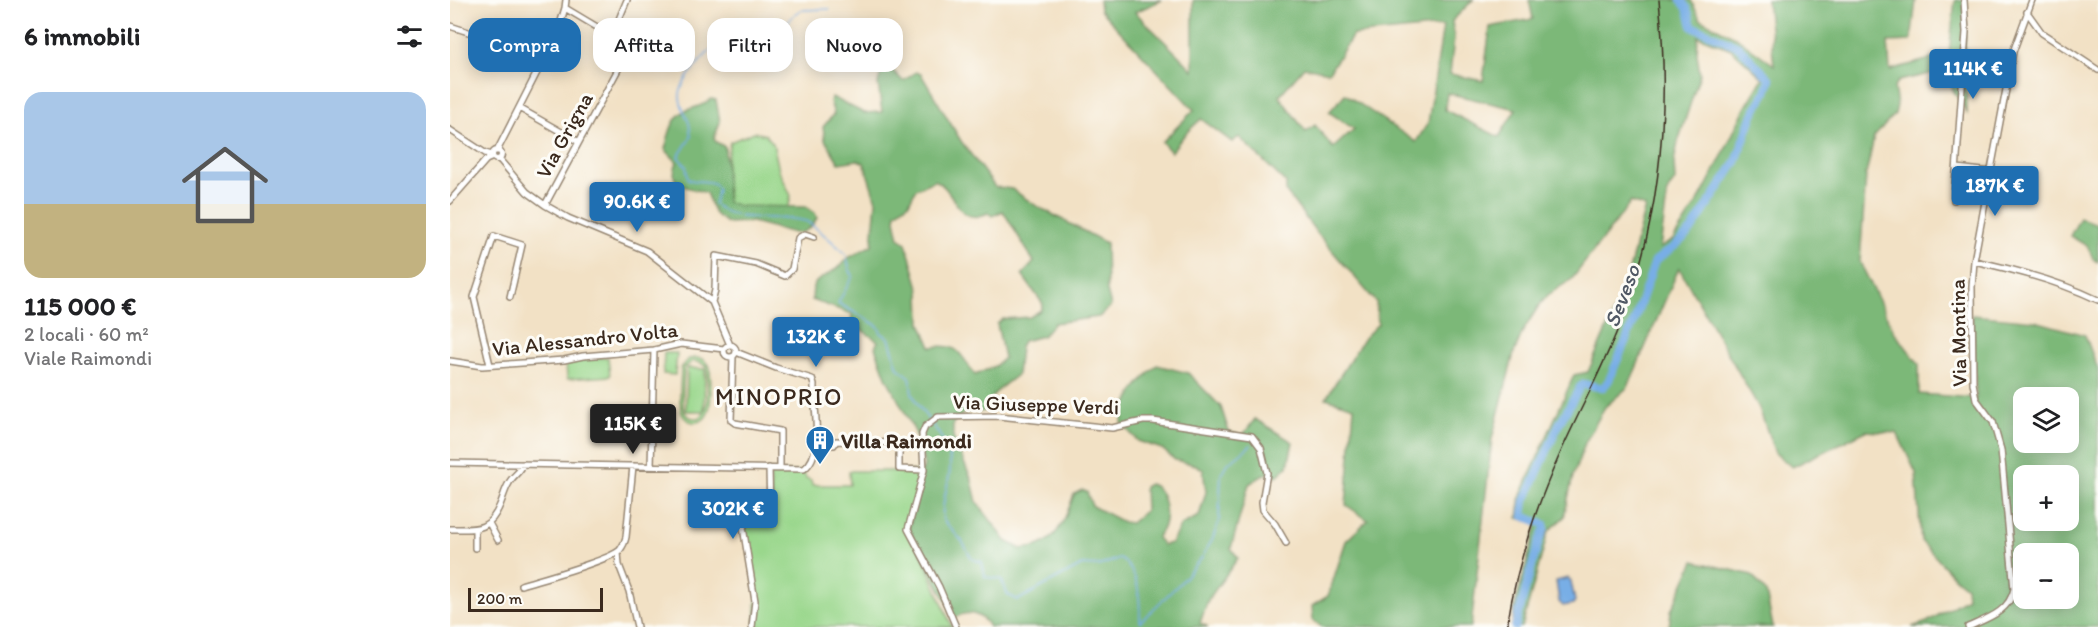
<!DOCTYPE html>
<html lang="it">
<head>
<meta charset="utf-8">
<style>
	body { margin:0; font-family:Itim,sans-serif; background:#f6f6f6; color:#202124; height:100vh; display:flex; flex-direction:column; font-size:22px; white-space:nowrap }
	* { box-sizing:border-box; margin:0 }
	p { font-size:20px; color:#757577 }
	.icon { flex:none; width:33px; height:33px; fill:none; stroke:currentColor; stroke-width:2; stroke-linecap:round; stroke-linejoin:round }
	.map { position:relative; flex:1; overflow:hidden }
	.sheet { display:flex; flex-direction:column; background:#fff; width:450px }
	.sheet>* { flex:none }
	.top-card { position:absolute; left:18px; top:18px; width:570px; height:54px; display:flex; gap:12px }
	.controls { position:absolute; left:1563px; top:387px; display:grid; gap:12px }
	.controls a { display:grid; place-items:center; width:66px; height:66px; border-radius:12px; background:#fff; box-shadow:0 3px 15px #0003; font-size:30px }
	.scale { position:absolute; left:18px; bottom:15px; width:135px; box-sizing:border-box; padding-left:6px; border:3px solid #3b2a1e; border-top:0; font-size:16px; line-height:21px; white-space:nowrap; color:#3b2a1e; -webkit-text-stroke:4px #fdfcf7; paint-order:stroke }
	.price { position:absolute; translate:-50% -51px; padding:0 14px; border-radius:6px; background:#1f6fb2; color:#fff; font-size:20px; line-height:39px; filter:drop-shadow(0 2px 3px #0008) }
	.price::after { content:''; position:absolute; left:50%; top:36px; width:18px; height:14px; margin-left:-9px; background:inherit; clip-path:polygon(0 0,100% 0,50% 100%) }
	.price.selected { background:#222; color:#fff }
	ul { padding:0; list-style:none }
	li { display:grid; align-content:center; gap:12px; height:318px; padding:0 24px }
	li span { display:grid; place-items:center; height:186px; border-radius:18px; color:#555 }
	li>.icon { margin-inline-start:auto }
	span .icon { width:108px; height:108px; fill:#fffc; stroke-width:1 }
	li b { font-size:26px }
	h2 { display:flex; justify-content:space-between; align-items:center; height:72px; padding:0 24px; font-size:26px }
	.pill { padding:0 21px; border-radius:18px; background:#fff; box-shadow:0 3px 15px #0003; font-size:21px; line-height:54px }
	.pill.selected { background:#1f6fb2; color:#fff }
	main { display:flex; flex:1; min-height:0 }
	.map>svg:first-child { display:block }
</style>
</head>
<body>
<main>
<section class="sheet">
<h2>6 immobili<svg class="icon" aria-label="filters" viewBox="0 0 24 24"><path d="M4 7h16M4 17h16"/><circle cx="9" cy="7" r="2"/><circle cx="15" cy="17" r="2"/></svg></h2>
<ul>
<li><span style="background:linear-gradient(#a9c7e8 60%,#c2b280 0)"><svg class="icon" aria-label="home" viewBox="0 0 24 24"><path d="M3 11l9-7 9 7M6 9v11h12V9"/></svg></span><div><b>115 000 €</b><p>2 locali · 60 m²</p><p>Viale Raimondi</p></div></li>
</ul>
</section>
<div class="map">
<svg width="1648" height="627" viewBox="0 0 1648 627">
	<rect width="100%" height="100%" fill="#fdfcf7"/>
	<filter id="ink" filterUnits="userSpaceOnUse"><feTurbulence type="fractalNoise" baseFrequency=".0167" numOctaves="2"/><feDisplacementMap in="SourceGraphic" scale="12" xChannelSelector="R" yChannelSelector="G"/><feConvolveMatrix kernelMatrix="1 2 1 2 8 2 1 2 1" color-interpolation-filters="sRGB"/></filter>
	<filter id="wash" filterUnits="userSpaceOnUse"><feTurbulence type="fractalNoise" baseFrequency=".008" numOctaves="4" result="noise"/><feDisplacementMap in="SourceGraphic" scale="24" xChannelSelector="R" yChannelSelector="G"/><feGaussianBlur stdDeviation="1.35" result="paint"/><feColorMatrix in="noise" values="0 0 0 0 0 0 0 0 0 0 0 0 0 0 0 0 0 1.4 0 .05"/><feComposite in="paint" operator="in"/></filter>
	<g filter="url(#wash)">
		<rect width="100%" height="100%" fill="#f2e1c5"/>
		<path fill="#9ad78c" stroke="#6a8055" stroke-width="1.5" fill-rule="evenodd" d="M304 132 316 135 323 143 329 170 341 196 339 205 335 211 283 208 275 202 276 164 280 142Z
			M214 353H227L225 375 213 374Z
			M158 357 160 376 117 379 116 362Z
			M246 358 253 359 260 367C260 382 267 425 243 422 238 421 234 418 232 414 228 405 231 378 231 367L239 359ZM243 361 251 363 257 368C257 379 263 427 240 417 238 416 235 414 234 411 231 401 234 379 234 368Z
			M237 368 255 369 254 411H236Z
			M399 471H472L473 557 502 627H305L307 591 295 529 299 521 322 517 320 472H353L356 478 361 480 362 485H400Z"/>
		<path fill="#7bb878" stroke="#5b714b" stroke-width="1.5" fill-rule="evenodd" d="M649 0H712L685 12 743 70V0H1023L1002 21 1004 38 1000 74 1033 81 1040 27 1083 19 1079 0H1241L1250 19 1287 38 1324 65 1317 0H1466L1461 41 1438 42 1440 70 1499 54 1505 0H1514L1517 113 1503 90 1497 70 1449 81 1444 87 1447 105 1445 114 1424 137 1416 175 1410 262 1445 333 1469 364V394L1526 398 1522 315 1585 321 1635 335 1648 369V627H1462L1477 622 1517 598 1516 587 1505 578 1471 541 1466 473 1447 433 1416 431 1342 467 1325 453 1309 408 1229 268 1178 387 1155 407 1135 443 1123 476 1114 517 1098 532 1072 627H1062L1065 606 1087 524 1068 518 1071 495 1124 375 1138 372 1175 286 1195 207 1181 202 1122 279 1098 295 1088 307 1073 331 1064 353 1042 439 1021 627H872L863 620 862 606 878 596 896 541 918 520 896 505 904 407 876 398 914 338 928 324 926 302 867 233 836 192V183L789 137 782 142 751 119 736 133 721 152 712 142 744 110 650 10ZM993 26 978 123 966 142 895 94 879 112 904 129 883 148 865 125 856 132 829 96 854 67 879 72 903 35ZM1248 36 1281 49 1313 78 1295 108 1270 160 1250 198 1223 240 1210 248 1218 190 1225 181 1224 162 1228 142 1250 74 1247 54ZM997 93 1066 109 1049 137 995 110ZM1574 398H1618V442H1574ZM1574 476H1618V520H1574ZM1574 554H1618V598H1574Z
			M440 68 453 81 466 72 471 74 511 141 545 187 562 189 585 205 656 243 657 291 661 306 649 317 604 323 593 336 573 341 570 347 567 375C555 385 538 394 537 411L514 413 503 423V437L522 481 527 502 556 541 571 549C577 548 584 548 590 545 609 538 618 512 624 494L632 490 637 492 642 506 673 522 681 523 695 511 694 487 699 484C714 487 718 512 714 525 713 530 709 534 707 538L713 545 721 543 731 525 749 516 756 492 753 470 746 465 725 460 712 449 688 441 672 424C673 400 690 381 707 365L738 373 771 407 779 432 793 435 805 419 843 442 838 466 827 476 817 473 799 484 781 548 788 558 758 600 750 623 758 627H539C532 613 517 610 505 618L459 529 474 465 465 432 436 377 425 347 428 341 401 323 402 314 362 300 363 286 367 281 391 266 398 258 422 245 426 201 414 163 408 160 389 163 375 140 373 127 384 114 380 101 382 97 414 113 432 112 428 83 431 73ZM485 180C507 190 506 228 538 213L542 216 553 211 584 262 572 275 593 304 591 310 580 317 553 319 547 324 554 358 545 366 525 375C510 354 510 343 481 347L471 323 470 291 456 243 449 238 445 220 446 213 459 203 466 189Z
			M261 99 266 100 270 122 264 139 266 142 275 147 277 202 289 206 356 207 365 213 367 218C361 228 356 233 344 233L302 222 277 223 265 214 256 193C238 186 216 189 227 162L215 149C219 136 221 118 235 111 246 106 250 108 261 99Z
			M1630 218 1648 224V262L1644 260 1637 246 1620 236Z
			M1244 561 1302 575 1316 592 1323 627H1219L1221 611Z"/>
		<path fill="#78aee6" stroke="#5a6c82" stroke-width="1.5" d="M1118 578 1121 581 1125 601 1123 604 1113 606 1109 602 1106 581Z"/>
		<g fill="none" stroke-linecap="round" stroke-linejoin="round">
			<path stroke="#78aee6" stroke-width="1.5" d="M380 9 352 10 346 13C336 22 324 46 312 50 301 54 292 43 281 43 277 43 272 44 268 46 255 52 229 83 230 97 230 106 236 114 239 123 240 127 240 132 241 137L228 157 236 166 238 179C249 184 262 177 268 189L264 204C288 226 326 213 355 221 361 222 388 247 395 253 400 262 396 266 403 276L388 303 428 326 431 333 439 338 448 368 460 377C462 383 460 390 463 395 471 415 493 432 499 455 504 477 490 498 493 520L512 541 522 559 532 562 535 577 551 579 558 595 568 600 632 565 649 566 670 558C690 573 690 598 690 622L730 583 753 556 763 538 769 521 771 474 776 465 801 445"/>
			<path stroke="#78aee6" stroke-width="8" d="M1065 627 1089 541 1095 528 1094 524 1073 516 1075 501 1109 424 1130 387 1134 384 1153 388 1159 380 1185 319 1205 261 1226 245 1241 231 1286 162 1303 114 1316 92 1320 79 1288 46 1242 26 1237 8 1231 0"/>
		</g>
	</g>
	<g filter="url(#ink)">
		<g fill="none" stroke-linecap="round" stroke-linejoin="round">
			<g stroke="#968672" stroke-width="8">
				<path id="street" d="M1577 12 1592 33 1648 70
					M0 26 95 57
					M162 36 177 0
					M69 108 129 142
					M0 130 35 153 42 155
					M42.5 155a4.5 4.5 0 1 1 9 0a4.5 4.5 0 1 1-9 0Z
					M47 151 108 31 115 8 116 0
					M49 159 77 192 95 205 118 218 197 251 262 302 280 345
					M1507 168 1541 172
					M1504 200 1516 32 1514 0
					M0 201 36 160 43 157
					M95 205 179 49 162 36 115 8
					M1524 261C1567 270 1609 281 1648 300
					M262 302 265 290 266 256 306 264 335 276 342 269 348 238 355 234 364 237
					M274 351a6 6 0 1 1 12 0a6 6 0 1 1-12 0Z
					M283 357 281 420 285 423 330 431V468
					M0 361 32 366 114 360 133 356 204 350 231 344 274 349
					M40 365 24 297 44 236 72 245 60 297
					M366 444 384 445 386 441 443 443 449 450V469L474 470 458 529 489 587 506 627
					M0 463 354 469C375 454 363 408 364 385L362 379 326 368 286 352
					M201 466 204 350
					M474 470 472 434 475 427 488 417 548 416 662 428 693 421H703L802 436 811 448 817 473 812 502 813 510 825 524 836 543
					M39 523 48 540
					M0 529C26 529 39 532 50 505 53 498 55 489 59 483 63 475 71 472 73 464
					M25 548V529
					M168 552 169 565 179 591 187 627
					M71 585C90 579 158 561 170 550 173 546 175 542 176 537L183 466
					M302 627 305 601 293 527 299 518 320 516 319 468
					M1518 627C1538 618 1559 612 1564 589L1551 450 1543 422 1526 399 1523 383 1522 287 1524 261 1563 52 1582 0"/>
			</g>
			<use href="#street" stroke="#fff" stroke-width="5"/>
			<path stroke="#3b2a1e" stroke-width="1.5" d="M1057 627C1066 567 1085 509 1110 454 1129 411 1152 370 1169 326 1211 222 1220 110 1209 0"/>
		</g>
	</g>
	<defs>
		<g id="building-pin" transform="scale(1.5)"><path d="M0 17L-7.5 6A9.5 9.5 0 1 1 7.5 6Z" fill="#1f6fb2" stroke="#fdfcf7"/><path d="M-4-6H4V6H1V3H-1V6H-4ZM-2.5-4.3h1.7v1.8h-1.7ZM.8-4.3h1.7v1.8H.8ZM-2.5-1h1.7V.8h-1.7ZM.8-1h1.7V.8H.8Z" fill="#fff"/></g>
	</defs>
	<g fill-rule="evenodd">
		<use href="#building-pin" x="370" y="440"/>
	</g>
	<g text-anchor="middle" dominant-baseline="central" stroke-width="6" stroke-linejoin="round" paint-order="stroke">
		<g font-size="21" fill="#3b2a1e" stroke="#fdfcf7">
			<text transform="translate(114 135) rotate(-61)">Via Grigna</text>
			<text transform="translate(1508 333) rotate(-91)">Via Montina</text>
			<text transform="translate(135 339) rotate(-6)">Via Alessandro Volta</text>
			<text transform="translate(586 404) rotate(2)">Via Giuseppe Verdi</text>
		</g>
		<g font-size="21" font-weight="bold" fill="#3b2a1e" stroke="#fdfcf7" text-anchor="start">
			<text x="391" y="440">Villa Raimondi</text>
		</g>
		<g font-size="22" font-style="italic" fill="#505864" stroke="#fdfcf7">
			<text transform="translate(1172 296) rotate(-69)">Seveso</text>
		</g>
		<g font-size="24" letter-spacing="1.5" fill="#3b2a1e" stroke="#fdfcf7">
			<text x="329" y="396">MINOPRIO</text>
		</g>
	</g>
</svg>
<div class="controls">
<a><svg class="icon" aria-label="layers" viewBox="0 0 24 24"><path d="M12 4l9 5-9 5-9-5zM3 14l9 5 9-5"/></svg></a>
<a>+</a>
<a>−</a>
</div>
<div class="scale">200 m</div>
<b class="price" style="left:1523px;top:100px">114K €</b>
<b class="price" style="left:1545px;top:217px">187K €</b>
<b class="price" style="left:187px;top:233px">90.6K €</b>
<b class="price" style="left:366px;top:368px">132K €</b>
<b class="price selected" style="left:183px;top:455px">115K €</b>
<b class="price" style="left:283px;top:540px">302K €</b>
<div class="top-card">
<a class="pill selected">Compra</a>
<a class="pill">Affitta</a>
<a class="pill">Filtri</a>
<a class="pill">Nuovo</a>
</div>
</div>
</main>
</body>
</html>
